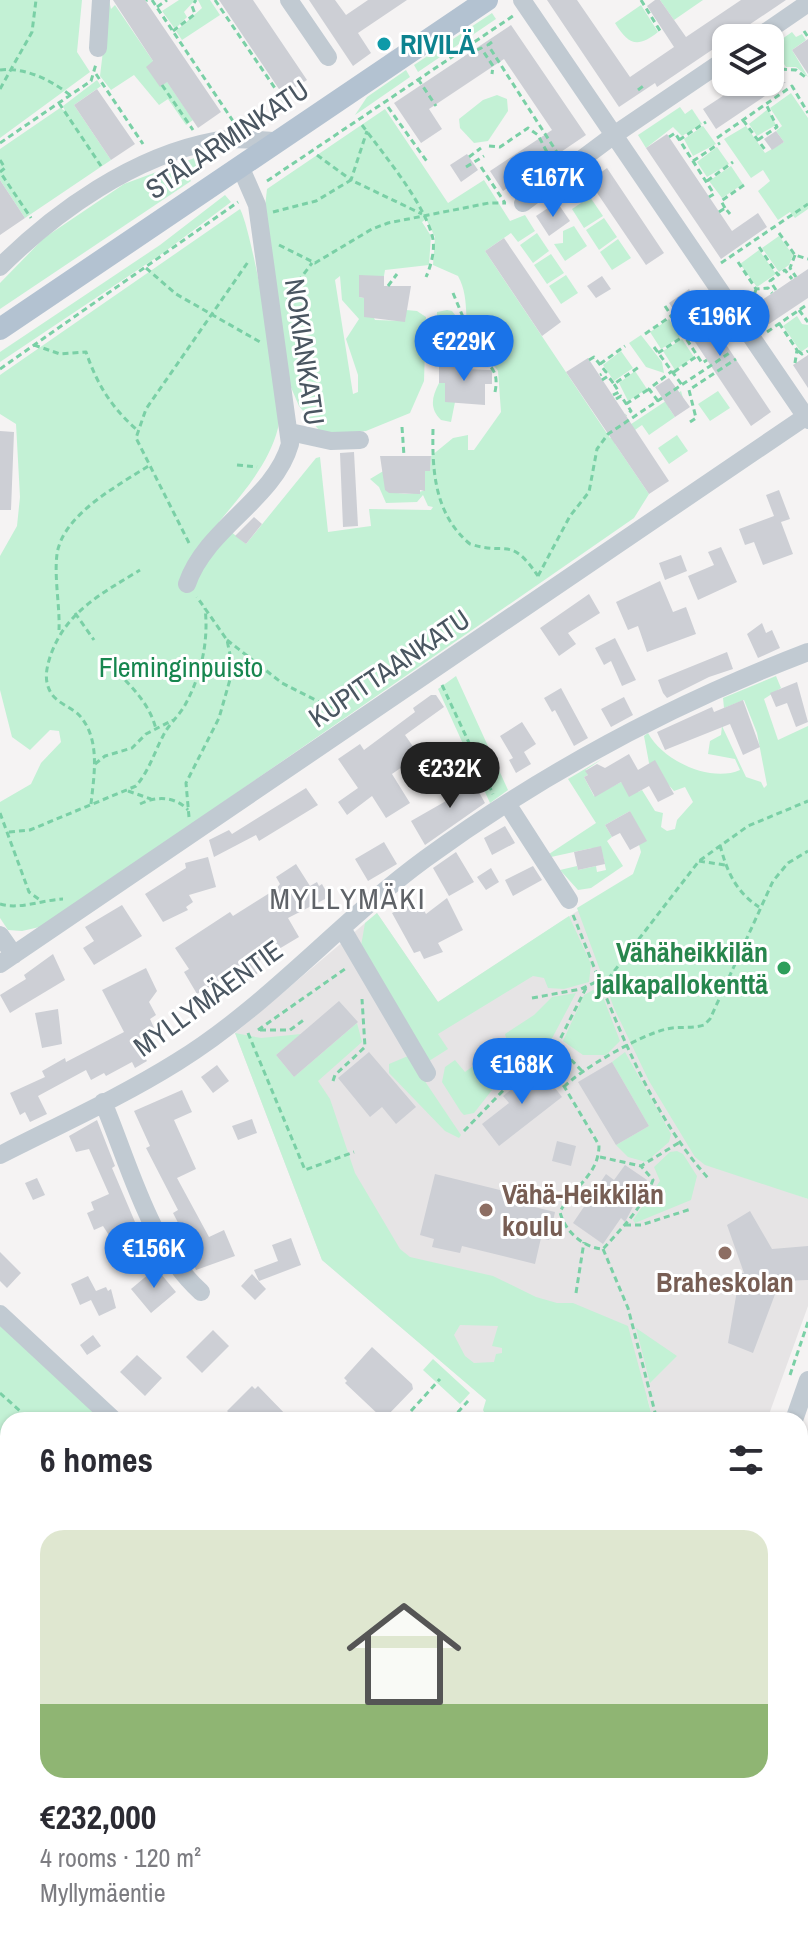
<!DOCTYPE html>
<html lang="en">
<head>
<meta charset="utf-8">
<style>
	body { margin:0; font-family:"Archivo Narrow",sans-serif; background:#f7f7f7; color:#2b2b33; height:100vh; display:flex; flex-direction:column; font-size:30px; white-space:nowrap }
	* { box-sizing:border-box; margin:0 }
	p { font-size:26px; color:#7c7c81 }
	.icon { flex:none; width:44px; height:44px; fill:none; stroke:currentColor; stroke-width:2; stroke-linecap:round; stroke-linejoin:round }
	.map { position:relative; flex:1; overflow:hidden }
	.side { position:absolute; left:0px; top:1412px; width:808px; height:536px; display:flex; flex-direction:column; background:#fff; border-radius:24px 24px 0 0; box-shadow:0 2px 6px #0004 }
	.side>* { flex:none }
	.fabs { position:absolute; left:712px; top:24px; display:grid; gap:16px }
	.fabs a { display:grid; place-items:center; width:72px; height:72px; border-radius:16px; background:#fff; box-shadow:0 2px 6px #0004; font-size:40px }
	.price { position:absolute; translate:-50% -68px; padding:0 18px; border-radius:28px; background:#1a73e8; color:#fff; font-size:26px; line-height:52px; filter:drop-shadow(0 2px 4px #0008) }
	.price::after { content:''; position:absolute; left:50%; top:48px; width:24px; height:18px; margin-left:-12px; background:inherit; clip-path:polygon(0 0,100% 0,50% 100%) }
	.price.selected { background:#222; color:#fff }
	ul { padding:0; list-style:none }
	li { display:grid; align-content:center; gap:16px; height:424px; padding:0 40px }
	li+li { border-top:2px solid #e1e1e2 }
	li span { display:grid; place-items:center; height:248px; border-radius:24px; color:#555 }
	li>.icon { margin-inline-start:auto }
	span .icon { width:144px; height:144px; fill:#fffc; stroke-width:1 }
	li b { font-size:34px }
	h2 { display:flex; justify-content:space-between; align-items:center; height:96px; padding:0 40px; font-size:34px }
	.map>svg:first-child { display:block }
</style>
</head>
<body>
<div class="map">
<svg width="808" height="1948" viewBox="0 0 808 1948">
	<rect width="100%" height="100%" fill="#f5f3f3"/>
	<path fill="#fdf9ef" d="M8 1742V1940H246L247 1943 228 1948H0V1744Z"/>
	<path fill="#e6e4e5" d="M579 910 629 1038 702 1160 808 1199V1306L767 1420H653L647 1397 510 1420 322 1260 235 1033 377 913 438 1002Z
		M808 1521V1733L800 1735V1523Z"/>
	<path fill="#c3f1d5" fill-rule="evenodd" d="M0 0H82L77 52 90 72 0 138Z
		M109 0 111 9 115 5 193 120 186 125 168 99 159 105 134 75 111 90 100 76Z
		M179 0H195L184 12 187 17 175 29 162 11Z
		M198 0H210L220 15 182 40 176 31 202 8Z
		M660 0H703L674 20Z
		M641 5 658 32C637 49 628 44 615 23Z
		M492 13 496 19 418 72 414 65Z
		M792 32 796 37 802 34 806 40 792 50 808 77 796 67H786L772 46Z
		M406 70 410 77 355 115 367 97Z
		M97 80 101 86 74 105 111 160 25 218 0 180V149L60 108 65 111 63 106Z
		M791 93 808 118V209L795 218 790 212 778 220 758 191 770 181 763 170 751 178 724 139 746 126 765 153 784 142 776 131 782 126 770 108Z
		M497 95 507 99 508 111 488 141 474 143 460 128 459 119 483 100Z
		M680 107 685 114 692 109 702 124 682 136 673 127 646 148 638 135Z
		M385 109 448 203 484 180 510 221 525 215 535 231 518 242 511 233 485 251 610 438 681 391 683 398 669 408 675 417 649 435 642 425 615 444 649 494 634 518 44 926 22 931 8 930 0 918V802L31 784 41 763 61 742 59 731 50 730 30 750 12 737 0 690V556L17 526 20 497 16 424 0 414V375L240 209C252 229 284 407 278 428 269 464 242 494 219 522L246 544 316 458 320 457 328 532 371 526 369 509 431 510 433 507 428 506 423 495 417 502 386 503 379 487 370 479 385 470V489C395 495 414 495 425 490V471L430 470 431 456 453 438 468 435V450H474L501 412 498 371C492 361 479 359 474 351 461 329 472 301 458 276L433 265 435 237 426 219 422 222 431 236 429 265 385 270 384 276H359V297L364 298 375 320 405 321 406 310 417 311 426 317 424 381 410 413 366 431 332 434 319 430 299 406 290 385 264 216 267 189ZM340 276 342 300 359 319 346 339 358 375V392L353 394 335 280Z
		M768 109 776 125 757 136 749 124Z
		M703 126 716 144 693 156 684 139Z
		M717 147 729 164 707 177 697 162Z
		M219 149 210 161 187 174 191 181 0 309V283L44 238 124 184Z
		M731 166 743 184 722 198 709 181Z
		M225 195 231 202 163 253 0 362V352L160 245Z
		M590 197 603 216 584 228 572 209Z
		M604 218 617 237 599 250 586 230Z
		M574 226 587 246 565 261 554 244 563 243V231Z
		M537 233 549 251 533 263 520 245Z
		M779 236 793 255 789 265 779 272 762 248Z
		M618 239 631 258 612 270 600 252Z
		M759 250 776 274 757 287 740 264Z
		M551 254 564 273 547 284 534 265Z
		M566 275 578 293 561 304 549 286Z
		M447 310 452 311 466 329 462 346 435 345 437 312Z
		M797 316 802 324 808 325V347L801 352 783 326Z
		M669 319 680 337 661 349 650 332Z
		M641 335 662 362 664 373 646 367 629 343Z
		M682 339 694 357 675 370 663 351Z
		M621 351 633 368 614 381 603 365Z
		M635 371 647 389 628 401 619 383Z
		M439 383H445L455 402 451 422 441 420C429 408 432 397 439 383Z
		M718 391 730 408 710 421 698 404Z
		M677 435 688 451 669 464 658 448Z
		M456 676 508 790 490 803 438 689Z
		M776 676 781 688 764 699 778 740 808 726V1199L705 1165 695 1157 649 1081 614 1008 577 908 633 874 641 852 630 811 605 825 612 837 607 841 623 866 591 888 578 890 560 870 577 866 578 870 596 866 597 872 606 870 603 856 595 858 592 848 551 857 549 854 596 823 568 779 602 759 586 770 588 775 584 777 594 796 621 782 638 792 642 790 655 811 663 813 661 827 667 831 675 829 677 820 693 802 685 787 674 791 649 763 644 736 648 733C663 761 711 783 740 770L735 759 708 754 710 741 721 735 722 726 746 777 761 782 764 788 767 785 757 733 744 700 724 708 723 698Z
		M377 913 438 1002 569 916 591 964 589 982 564 989 548 988 544 978 533 976 438 1034 448 1049 429 1061 361 946 365 923Z
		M593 990 603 997 620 1041 606 1055H583L563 1041 584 995Z
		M576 993 548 1046 496 1085 474 1113 464 1115 461 1112 442 1082 445 1067 455 1060 465 1072 507 1041 505 1034 534 1015 552 997Z
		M357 1023 362 1042 318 1081 330 1099 355 1173 400 1249 410 1257 493 1276 536 1297 557 1303H573L628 1326 653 1420H488L483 1410 486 1400 322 1260 235 1033 261 1038 301 1034 276 1055 294 1077ZM460 1325 498 1326 492 1346 502 1348V1353L496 1354 494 1362 474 1363 465 1356 454 1335Z
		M625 1052 671 1134 669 1142 646 1162 628 1157 616 1145 649 1126 612 1062Z
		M408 1056 461 1135 459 1138 445 1131 389 1073V1064Z
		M677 1151 683 1154 697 1176 691 1200 635 1223 633 1220 660 1181 654 1167 670 1152Z
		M0 1325 103 1420H8V1444L0 1437Z
		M636 1328 677 1356 650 1383Z
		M433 1359 470 1393 460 1404 423 1370Z
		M800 1692H808V1948H693L696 1940H800Z
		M246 1940H396L397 1948H234Z"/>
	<path fill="#cdcfd5" d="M113 0H145L221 112 198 128 167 82 160 87 146 67 153 61Z
		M219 0H253L307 80 283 95Z
		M309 0H335L346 15 368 0H407L358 33 371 53 353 66Z
		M547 0H577L630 77 674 47 647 6 655 0H660L686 37 741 0H786L657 87 655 83 619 107Z
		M511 25 586 135 503 191 490 171 552 130 504 59 429 109 442 129 421 143 394 103Z
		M808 39V74L792 50Z
		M744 82H786L716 129 703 109Z
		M97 89 135 144 111 160 74 105Z
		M776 131 784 142 772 150 764 139Z
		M667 134 732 231 758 213 767 227 721 259 646 148Z
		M467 154 478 170 461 182 450 165Z
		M607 168 664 253 646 265 589 181Z
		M0 180 25 218 0 235Z
		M557 202 570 221 549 236 536 216Z
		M504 238 561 322 542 336 485 251Z
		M808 269V298L766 326 753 306Z
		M359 275 384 276V286H411L405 322 364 317V298L359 297Z
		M602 276 611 289 596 298 587 286Z
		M689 289 771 412 751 426 669 303Z
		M808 355V388L793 365Z
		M588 358 669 481 649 494 566 372Z
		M439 360 464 361V369L492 370V384H485V405L445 402V383H439Z
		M669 378 690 407 675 417 655 387Z
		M0 431 14 432 11 510H0Z
		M354 452 358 526 343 527 340 453Z
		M380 456H431L430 471H425V491L420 490V494L389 493 385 490Z
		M779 490 790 519 781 522 793 554 763 565 754 542 745 545 739 529 774 516 766 495Z
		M254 517 262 524 246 544 235 536Z
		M721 547 737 582 698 600 688 576 714 565 708 552Z
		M681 555 687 571 665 580 659 563Z
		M660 581 673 612 686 607 696 634 647 652 638 626 628 630 616 602Z
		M589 594 600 613 568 633 576 644 559 656 540 628Z
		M762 623 766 633 772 630 780 648 758 658 747 634Z
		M615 638 636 680 622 686 611 661 604 665 595 648Z
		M727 652 733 669 709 677 667 698 663 693 658 680Z
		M797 682 808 722 796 727 787 703 776 707 770 693Z
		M561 688 588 738 574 746 555 710 552 712 544 698Z
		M431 695H436L444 707 405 735 419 755 392 774 410 803 386 818 372 796 347 815 338 802 358 788 338 759 360 744 364 750 415 712 413 708Z
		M624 697 633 715 611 727 601 709Z
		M743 700 760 747 743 755 730 724 665 750 657 732 712 707 714 712Z
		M522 722 536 744 524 752 531 764 516 773 509 760 513 758 500 736Z
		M629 754 638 770 655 760 674 794 658 802 649 786 629 797 621 782 595 797 584 777 588 775 585 771 597 764 605 768Z
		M473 775 483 792 480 794 485 803 425 845 411 821 446 801 447 791Z
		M306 788 318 805 259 841 256 835 214 857 209 840 229 830 232 834Z
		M630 811 647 841 630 850 620 833 612 837 605 825Z
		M505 826 515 843 492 855 484 838Z
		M384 842 397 864 368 881 355 859Z
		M601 846 605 864 578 870 574 852Z
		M456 852 474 882 449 896 433 868Z
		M208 857 216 887 189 895 193 902 186 907 188 910 163 922 145 894 186 868 185 863Z
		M296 864 310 886 317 882 319 886 322 884 329 897 288 918 299 937 257 962 260 967 255 970 258 973 247 980 245 977 238 981 233 973 197 994 184 972 189 969 175 948 230 912 233 916 276 889 280 884 276 877Z
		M533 866 542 880 513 896 505 880Z
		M491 868 499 882 486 890 477 877Z
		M447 898 463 930 438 943 443 952 424 959 420 951 414 953 392 913 396 911 395 907 411 900 415 909 421 905 426 914Z
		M122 905 142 936 94 965 83 948 94 941 85 927Z
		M53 954 65 980 10 1013 0 995 26 979 24 975Z
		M146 968 157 991 149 1002 156 1015 150 1019 156 1032 145 1038 151 1050 143 1055 147 1061 135 1068 132 1062 106 1076 104 1073 91 1080 86 1070 38 1096 47 1114 30 1122 25 1112 20 1115 10 1093 45 1077 42 1071 65 1058 66 1062 124 1032 102 990Z
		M339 1001 358 1022 294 1077 276 1055Z
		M58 1009 62 1044 42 1048 35 1013Z
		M369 1052 416 1107 396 1124 382 1107 370 1117 338 1078Z
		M612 1062 649 1126 616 1145 578 1082Z
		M217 1065 229 1081 213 1093 201 1077Z
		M540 1069 562 1097 499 1146 482 1124 509 1103 503 1096 522 1081 520 1079 532 1070 534 1073Z
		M182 1090 192 1112 174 1120 196 1169 177 1178 209 1237 224 1230 235 1256 196 1270 184 1243 188 1242 173 1213 178 1210 146 1148 150 1146 134 1111Z
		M252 1119 257 1133 238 1140 232 1126Z
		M97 1120 115 1166 112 1168 138 1229 130 1232 137 1247 121 1254 103 1226 94 1230 87 1213 94 1210 91 1202 109 1194 89 1149 76 1152 69 1136Z
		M557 1141 576 1146 571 1166 552 1161Z
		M625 1165 647 1180 625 1222 621 1218 603 1244 573 1223 606 1174 614 1180Z
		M435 1174 512 1193 510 1201 555 1212 549 1240 541 1238 535 1264 462 1246 460 1253 432 1247 434 1239 420 1235Z
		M37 1178 45 1195 33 1200 25 1183Z
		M750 1211 772 1249 808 1246V1280L780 1281 753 1353 728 1343 740 1273H744L727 1225Z
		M291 1238 301 1265 259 1281 254 1270 278 1261 272 1245Z
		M0 1252 21 1273 7 1288 0 1281Z
		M156 1268 176 1292 151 1313 131 1289Z
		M252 1274 266 1289 255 1300 241 1286Z
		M88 1276 96 1291 106 1287 108 1291 111 1289 116 1308 99 1316 91 1300 80 1305 71 1284Z
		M213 1330 229 1346 202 1373 186 1357Z
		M93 1335 101 1346 87 1355 80 1345Z
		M372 1347 412 1384 413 1389 386 1417H381L345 1383 347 1381 344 1378Z
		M137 1355 162 1378 145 1396 120 1372Z
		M252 1386 255 1389 258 1386 291 1420H236L227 1411Z"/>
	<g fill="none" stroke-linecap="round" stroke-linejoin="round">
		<path stroke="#7ad0a6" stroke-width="3" stroke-dasharray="6 4" stroke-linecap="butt" d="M152 0 233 121
			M215 0 285 103
			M641 0 662 34
			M146 1 147 0
			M157 7 167 0
			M173 31 195 14 192 6 196 0
			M804 31 808 37
			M492 42 488 45 558 154
			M477 50 481 48 493 66 492 74
			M781 69 796 70 808 79
			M0 70C25 67 51 80 70 95
			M96 74 143 144
			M418 79 436 106
			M162 85 193 130
			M0 89 32 32 36 0
			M638 90 646 84
			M59 103 101 166
			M388 107 428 163
			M743 120 766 151
			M362 125C384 155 422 200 432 235 436 248 431 266 426 277
			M669 137 675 133 714 194 709 197
			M717 138 792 86 808 113
			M679 140 706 122
			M758 140 777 127 766 104
			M0 143 91 81 96 64
			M489 146 500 147 528 128 538 135 549 156
			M317 155 351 180 367 131
			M469 157 481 148
			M0 160 5 168 0 172 31 218
			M693 161 720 143
			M466 167 484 156
			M481 167 505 203
			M267 181 513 16
			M707 181 733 162
			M725 208 721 201 747 183
			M273 212 316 201 351 180 422 214
			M719 212 725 208 730 214
			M779 233 795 255 808 259
			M279 245 315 263 372 229 388 223 489 203H506
			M759 247 778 275 785 270 792 279
			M795 255 790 268 796 277
			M738 262 756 289 768 288 772 293
			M721 263 808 204
			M146 268 176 294 260 342
			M388 286 397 274
			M756 289 753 299 756 304
			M776 290 770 281 778 275
			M453 293 468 329V352C488 363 500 368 495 392
			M286 298 312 263
			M665 306 702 363 707 360
			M799 310 808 322
			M779 323 797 350 795 363
			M767 332 808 304
			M645 334 671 316
			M34 345 60 354 86 352C97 384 111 407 136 429
			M654 347 682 385
			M798 351 802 354 808 351
			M658 353 684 336
			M589 360 594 357 606 372 600 375
			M600 364 625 346
			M0 369 238 202
			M468 369V353
			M674 372 697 356
			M602 380 608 376 614 384 639 367
			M613 395 619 392 614 384
			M616 399 621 396 631 411 626 415
			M658 401 649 389 672 371
			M626 404 649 389
			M690 422 696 418 689 390 736 359
			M402 427 404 456
			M433 429C432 472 435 515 470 544 507 556 510 535 538 576
			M237 465 257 467
			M189 543 136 438 146 409 248 262
			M538 576 570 516 589 492 597 449 608 434 731 352
			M75 613 94 640
			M59 630C60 606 54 578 57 554 63 514 119 485 150 465
			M227 640 282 683 341 713
			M111 666C130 685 149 702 156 729
			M442 685 493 794
			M95 764 105 756 132 748 146 734 173 720
			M128 791 151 799
			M91 804C94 775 101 739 79 715 71 707 57 703 51 693 44 681 46 670 50 657 65 612 101 594 140 570
			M140 804C156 796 175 796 188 810
			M0 813 29 892 40 900
			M189 817 186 783 219 718 233 669 227 640 197 597
			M9 832 30 830 136 786C149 771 154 753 163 736 168 725 179 716 185 705 201 676 209 641 205 608
			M720 845C727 872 736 892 759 907
			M699 861 725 865
			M0 904C19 910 42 900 63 899
			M573 915C610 1004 643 1105 708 1178
			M602 987 699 861 748 826 808 801
			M586 988 549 1061 599 1145C599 1176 572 1187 560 1212 564 1230 583 1248 603 1249 622 1228 643 1207 653 1180L641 1166
			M532 998 581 989 600 980
			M258 1030 345 969
			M260 1030H290L305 1019
			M248 1033 305 1170 354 1152
			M557 1045 582 1071
			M333 1081 335 1075 365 1047 362 999
			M564 1087C581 1069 642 1034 667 1029 679 1026 692 1029 704 1025L710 1019 773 881 788 863 808 851
			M464 1131 524 1069 535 1063 549 1061
			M600 1157 641 1166 680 1142
			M625 1225H641L691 1209
			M603 1249 628 1308 657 1420
			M576 1293 584 1242
			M790 1375 808 1322
			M0 1393 30 1420
			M411 1411 440 1379
			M220 1419 221 1420
			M325 1420 331 1415
			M451 1420 468 1401
			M800 1445 808 1452
			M800 1477 808 1476
			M0 1683 8 1681
			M800 1768 808 1764
			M373 1948V1940"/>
		<path stroke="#c1cad2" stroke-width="18" d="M289 0 328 57
			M522 0 808 420
			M757 38 808 3
			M98 48 101 0
			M523 203 614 135 726 59
			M0 267C56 211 134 156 214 141 234 137 255 140 275 141
			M290 432 331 441 360 440
			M187 584C206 528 274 500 290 444L257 205 240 166
			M508 805 569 900
			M343 930 427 1073
			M0 935 14 955
			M0 964 808 415
			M103 1102C130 1166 149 1245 201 1292
			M0 1155C59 1125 121 1097 177 1062 268 1006 339 922 425 859 543 773 672 704 808 652
			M0 1314 114 1420
			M794 1420 808 1380
			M0 1450 8 1456
			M800 1503 808 1501
			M0 1726 8 1723
			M39 1940 41 1948
			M143 1948 173 1940"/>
		<path stroke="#b3c2d1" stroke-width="22" d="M0 329 487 0"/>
	</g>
	<circle fill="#0f9aa8" stroke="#fff" stroke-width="3" cx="384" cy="44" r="8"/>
	<circle fill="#2e9e5b" stroke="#fff" stroke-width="3" cx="784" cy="968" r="8"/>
	<g fill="#8d6e63" stroke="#fff" stroke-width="3">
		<circle cx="486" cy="1210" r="8"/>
		<circle cx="725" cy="1253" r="8"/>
	</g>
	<g text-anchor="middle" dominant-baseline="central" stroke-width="6" stroke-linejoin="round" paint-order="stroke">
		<g font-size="28" font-weight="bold" fill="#0d838f" stroke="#fff" text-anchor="start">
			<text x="400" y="44">RIVILÄ</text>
		</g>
		<g font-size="28" fill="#4a5661" stroke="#fff">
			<text transform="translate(227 139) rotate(-34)">STÅLARMINKATU</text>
			<text transform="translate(305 352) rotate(82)">NOKIANKATU</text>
			<text transform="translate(389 668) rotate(-34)">KUPITTAANKATU</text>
			<text transform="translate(208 998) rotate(-36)">MYLLYMÄENTIE</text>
		</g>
		<g font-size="28" fill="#17864f" stroke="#fff">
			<text x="181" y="667">Fleminginpuisto</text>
		</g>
		<g font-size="28" font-weight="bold" fill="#27864d" stroke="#fff" text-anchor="end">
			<text x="768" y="952">Vähäheikkilän<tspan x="768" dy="32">jalkapallokenttä</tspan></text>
		</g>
		<g font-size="28" font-weight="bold" fill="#785e54" stroke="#fff" text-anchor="start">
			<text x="502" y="1194">Vähä-Heikkilän<tspan x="502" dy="32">koulu</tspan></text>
			<text x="725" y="1282" text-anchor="middle">Braheskolan</text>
		</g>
		<g font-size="30" letter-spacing="2" fill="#5f6368" stroke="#fff">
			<text x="348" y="898">MYLLYMÄKI</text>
		</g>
	</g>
</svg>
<div class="fabs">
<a><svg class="icon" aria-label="layers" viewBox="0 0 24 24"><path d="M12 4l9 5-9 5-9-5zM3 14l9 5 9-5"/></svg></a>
</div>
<b class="price" style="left:553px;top:219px">€167K</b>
<b class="price" style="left:720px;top:358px">€196K</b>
<b class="price" style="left:464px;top:383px">€229K</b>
<b class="price selected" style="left:450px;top:810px">€232K</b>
<b class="price" style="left:522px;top:1106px">€168K</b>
<b class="price" style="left:154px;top:1290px">€156K</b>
<section class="side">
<h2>6 homes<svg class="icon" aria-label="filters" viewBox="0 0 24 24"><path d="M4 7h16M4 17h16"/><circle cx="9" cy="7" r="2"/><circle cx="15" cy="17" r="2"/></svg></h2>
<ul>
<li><span style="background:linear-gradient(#dfe7d0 70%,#8fb573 0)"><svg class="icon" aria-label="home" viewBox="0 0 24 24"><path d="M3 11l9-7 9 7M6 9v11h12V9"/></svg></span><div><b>€232,000</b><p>4 rooms · 120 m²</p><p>Myllymäentie</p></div></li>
</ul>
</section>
</div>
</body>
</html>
